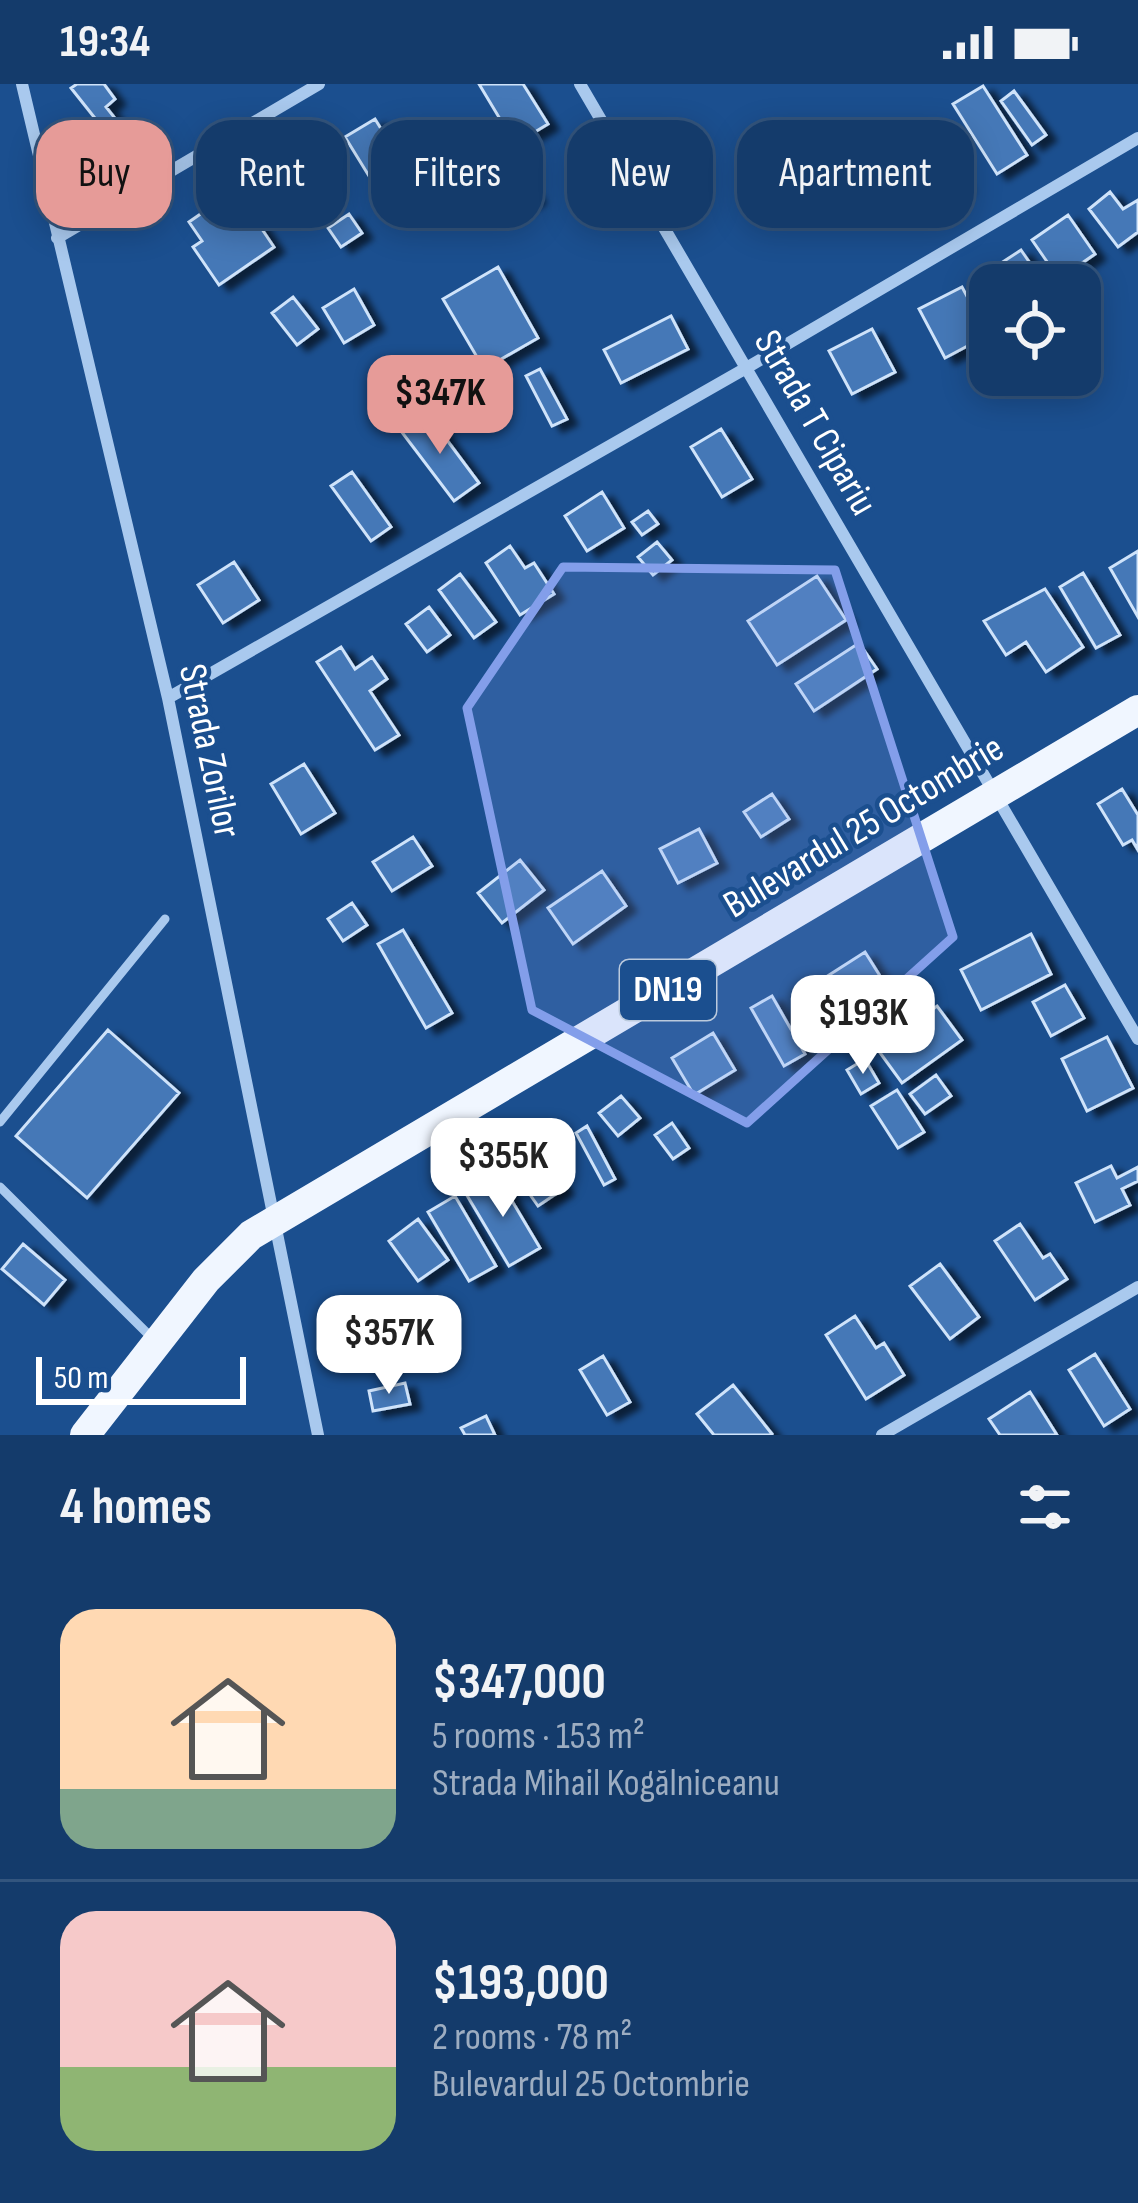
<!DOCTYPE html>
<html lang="en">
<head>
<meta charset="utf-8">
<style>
	body { margin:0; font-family:"Sofia Sans Condensed",sans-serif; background:#1d4271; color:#f1f3f6; height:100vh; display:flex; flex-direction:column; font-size:45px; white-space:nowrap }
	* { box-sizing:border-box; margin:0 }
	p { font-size:39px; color:#9dadc1 }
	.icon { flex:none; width:66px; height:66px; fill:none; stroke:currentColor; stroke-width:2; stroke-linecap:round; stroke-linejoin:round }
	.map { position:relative; height:1351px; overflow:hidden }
	.side { display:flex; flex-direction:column; background:#143b6b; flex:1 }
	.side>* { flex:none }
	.banner { position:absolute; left:36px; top:36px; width:1068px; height:108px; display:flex; gap:24px }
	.controls { position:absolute; left:969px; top:180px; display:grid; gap:24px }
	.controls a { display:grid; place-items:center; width:132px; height:132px; border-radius:24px; background:#143b6b; box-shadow:0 6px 30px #0003,0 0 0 3px #33557e; font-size:60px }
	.scale { position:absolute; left:36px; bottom:30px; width:210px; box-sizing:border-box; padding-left:12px; border:6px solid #fff; border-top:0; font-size:33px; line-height:42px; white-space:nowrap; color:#fff; -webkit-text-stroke:9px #1b4f8f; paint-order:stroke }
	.price { position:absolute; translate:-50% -102px; padding:0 27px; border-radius:24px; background:#fff; color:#222; font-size:39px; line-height:78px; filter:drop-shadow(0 3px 6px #0008) }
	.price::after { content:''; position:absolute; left:50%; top:72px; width:36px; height:27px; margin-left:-18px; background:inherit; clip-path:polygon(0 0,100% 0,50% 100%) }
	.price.active { background:#e69b98; color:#111 }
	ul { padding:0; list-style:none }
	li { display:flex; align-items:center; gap:36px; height:300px; padding:0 60px }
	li+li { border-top:3px solid #33557e }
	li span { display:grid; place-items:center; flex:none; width:336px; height:240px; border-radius:36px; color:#555 }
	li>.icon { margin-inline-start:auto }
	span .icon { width:144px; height:144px; fill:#fffc; stroke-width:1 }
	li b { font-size:51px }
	h2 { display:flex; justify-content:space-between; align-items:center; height:144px; padding:0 60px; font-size:51px }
	.pill { padding:0 42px; border-radius:36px; background:#143b6b; box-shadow:0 6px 30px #0003,0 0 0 3px #33557e; font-size:42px; line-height:108px }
	.pill.active { background:#e69b98; color:#111 }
	.status { display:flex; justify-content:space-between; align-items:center; height:84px; padding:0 60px; background:#143b6b; direction:ltr }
	.status svg { height:33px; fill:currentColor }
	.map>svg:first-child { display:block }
</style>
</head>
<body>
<div class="status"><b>19:34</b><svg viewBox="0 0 49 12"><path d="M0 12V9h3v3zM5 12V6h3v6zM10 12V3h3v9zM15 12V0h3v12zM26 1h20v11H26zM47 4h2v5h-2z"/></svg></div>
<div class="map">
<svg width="1138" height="1351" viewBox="0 0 1138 1351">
	<defs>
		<filter id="shadow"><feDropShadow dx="10" dy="5.5" stdDeviation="3" flood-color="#0009"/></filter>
	</defs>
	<rect width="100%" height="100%" fill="#1b4f8f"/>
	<path fill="#4478b7" stroke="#cfe3fa" stroke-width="3" filter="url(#shadow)" d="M77 0H104L115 15 106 23 114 33 102 43 71 4Z
		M479 0H523L548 40 515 60Z
		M983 2 1027 71 997 90 953 20Z
		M1014 7 1046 51 1032 61 1001 17Z
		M375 35 407 87 377 105 345 53Z
		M913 74 937 117 914 129 890 86Z
		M951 81 963 102 949 109 938 89Z
		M519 86 535 114 506 131 489 103Z
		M296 89 308 113 272 131 260 107Z
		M1110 108 1123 125 1138 116V148L1118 163 1089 125Z
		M225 113 235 127 245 120 274 163 219 201 193 163 202 157 189 138Z
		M349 130 362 149 341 163 328 144Z
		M1068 131 1095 170 1059 195 1032 156Z
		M1021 166 1043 198 999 201 989 187Z
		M498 183 538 254 484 285 443 215Z
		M962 203 988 251 945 274 919 225Z
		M354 205 374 241 344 259 323 224Z
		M293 213 318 245 297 261 272 229Z
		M671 232 688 265 621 299 604 266Z
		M872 245 895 288 852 310 829 267Z
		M540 285 567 335 552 342 526 292Z
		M426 328 479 399 454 417 401 347Z
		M721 345 752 395 722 413 691 363Z
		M352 388 391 443 371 457 331 402Z
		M602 408 624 444 587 467 565 432Z
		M648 427 658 440 642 451 632 438Z
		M657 458 672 476 653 491 638 473Z
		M510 462 525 484 534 479 554 510 520 531 486 479Z
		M1138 467V533L1110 484Z
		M234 478 259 516 223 539 198 501Z
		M1083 489 1120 551 1096 564 1060 503Z
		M460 490 496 538 474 554 439 506Z
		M817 492 846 536 777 581 748 537Z
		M1045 505 1083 563 1046 588 1026 558 1006 571 984 537Z
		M429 523 450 551 427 568 406 540Z
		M859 559 877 585 814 627 796 600Z
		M341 563 355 585 372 573 387 595 370 607 399 651 375 666 317 578Z
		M304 680 335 729 301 750 271 700Z
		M1122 705 1138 731V766L1132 756 1123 761 1098 720Z
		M772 710 789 735 761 753 744 728Z
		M699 745 717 779 678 799 660 765Z
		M413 753 432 782 392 807 373 778Z
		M520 776 544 806 502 839 478 809Z
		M602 787 626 822 573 860 548 824Z
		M352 819 367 841 343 857 328 835Z
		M403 846 452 929 426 944 378 860Z
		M1031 850 1051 890 981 926 961 886Z
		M865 868 880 892 871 897 897 938 873 953 848 911 840 916 826 893Z
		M1065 901 1084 934 1051 952 1033 918Z
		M772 912 805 970 784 982 751 924Z
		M937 922 962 956 902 999 878 966Z
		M108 946 179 1009 87 1114 16 1052Z
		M713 949 735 986 694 1011 672 974Z
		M1107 953 1133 1004 1087 1027 1062 975Z
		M865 975 879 999 861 1010 847 986Z
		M936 991 951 1012 925 1030 910 1010Z
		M897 1006 924 1048 898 1064 871 1022Z
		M621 1012 640 1034 618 1052 599 1029Z
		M672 1039 689 1064 673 1075 655 1051Z
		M587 1042 615 1095 604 1101 576 1049Z
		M540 1071 563 1105 538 1122 514 1088Z
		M1111 1082 1117 1094 1138 1083V1097L1122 1105 1130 1121 1095 1138 1076 1099Z
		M496 1090 540 1164 509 1182 465 1108Z
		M455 1112 496 1182 469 1197 428 1128Z
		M418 1135 448 1176 418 1197 389 1157Z
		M1020 1140 1043 1174 1050 1170 1067 1195 1035 1216 995 1157Z
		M23 1160 65 1196 44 1221 2 1185Z
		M940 1180 979 1233 950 1255 910 1202Z
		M855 1232 876 1264 884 1259 904 1291 866 1315 826 1251Z
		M1095 1270 1130 1325 1104 1342 1069 1286Z
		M603 1272 630 1318 607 1331 580 1286Z
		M405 1299 410 1320 373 1327 369 1307Z
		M733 1301 772 1350 771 1351H714L697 1330Z
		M1030 1308 1057 1351H1000L989 1335Z
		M486 1332 495 1351H465L461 1344Z"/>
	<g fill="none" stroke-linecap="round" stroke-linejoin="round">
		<path stroke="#a9c9ee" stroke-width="9" d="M0 1038 165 835
			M0 1103 154 1256"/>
		<path stroke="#a9c9ee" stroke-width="12" d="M22 0 168 614 318 1351
			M580 0 1138 955
			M57 154 319 0
			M168 614 748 283 1138 54
			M882 1351 1138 1203"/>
		<path stroke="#f0f6ff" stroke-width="30" d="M85 1351 206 1196 251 1151 1138 626"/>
	</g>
	<path fill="#839eea" fill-opacity="0.2" stroke="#839eea" stroke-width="9" stroke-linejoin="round" d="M563 483 835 486 953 853 747 1039 532 926 467 624Z"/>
	<g text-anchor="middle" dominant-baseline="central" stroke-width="9" stroke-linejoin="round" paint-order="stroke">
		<rect fill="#1b4f8f" stroke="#bbcadd" stroke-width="3" x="620" y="876" width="96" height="60" rx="9"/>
		<g font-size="36" font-weight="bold" fill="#fff">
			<text x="668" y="906">DN19</text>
		</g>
		<g font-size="39" fill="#fff" stroke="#1b4f8f">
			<text transform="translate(815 339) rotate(60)">Strada T Cipariu</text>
			<text transform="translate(209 667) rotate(78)">Strada Zorilor</text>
			<text transform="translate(864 743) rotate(-31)">Bulevardul 25 Octombrie</text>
		</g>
	</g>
</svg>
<div class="controls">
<a><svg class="icon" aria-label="locate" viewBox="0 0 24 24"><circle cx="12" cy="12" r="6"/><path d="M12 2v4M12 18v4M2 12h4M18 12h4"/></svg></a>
</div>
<div class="scale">50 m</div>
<b class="price active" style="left:440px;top:373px">$347K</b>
<b class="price" style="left:863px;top:993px">$193K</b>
<b class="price" style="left:503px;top:1136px">$355K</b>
<b class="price" style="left:389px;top:1313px">$357K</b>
<div class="banner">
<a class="pill active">Buy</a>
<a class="pill">Rent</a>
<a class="pill">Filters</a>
<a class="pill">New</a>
<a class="pill">Apartment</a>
</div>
</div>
<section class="side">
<h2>4 homes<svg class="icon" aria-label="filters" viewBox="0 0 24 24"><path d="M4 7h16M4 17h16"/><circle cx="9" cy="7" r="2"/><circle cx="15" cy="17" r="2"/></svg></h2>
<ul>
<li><span style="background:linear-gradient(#ffd9b3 75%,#7fa58c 0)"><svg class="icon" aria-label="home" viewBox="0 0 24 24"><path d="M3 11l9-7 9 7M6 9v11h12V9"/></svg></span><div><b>$347,000</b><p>5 rooms · 153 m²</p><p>Strada Mihail Kogălniceanu</p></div></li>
<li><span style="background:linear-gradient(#f6c9c9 65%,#8fb573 0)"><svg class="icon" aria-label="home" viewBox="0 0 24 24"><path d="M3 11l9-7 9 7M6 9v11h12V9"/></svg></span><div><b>$193,000</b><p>2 rooms · 78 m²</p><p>Bulevardul 25 Octombrie</p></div></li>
</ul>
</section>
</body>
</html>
